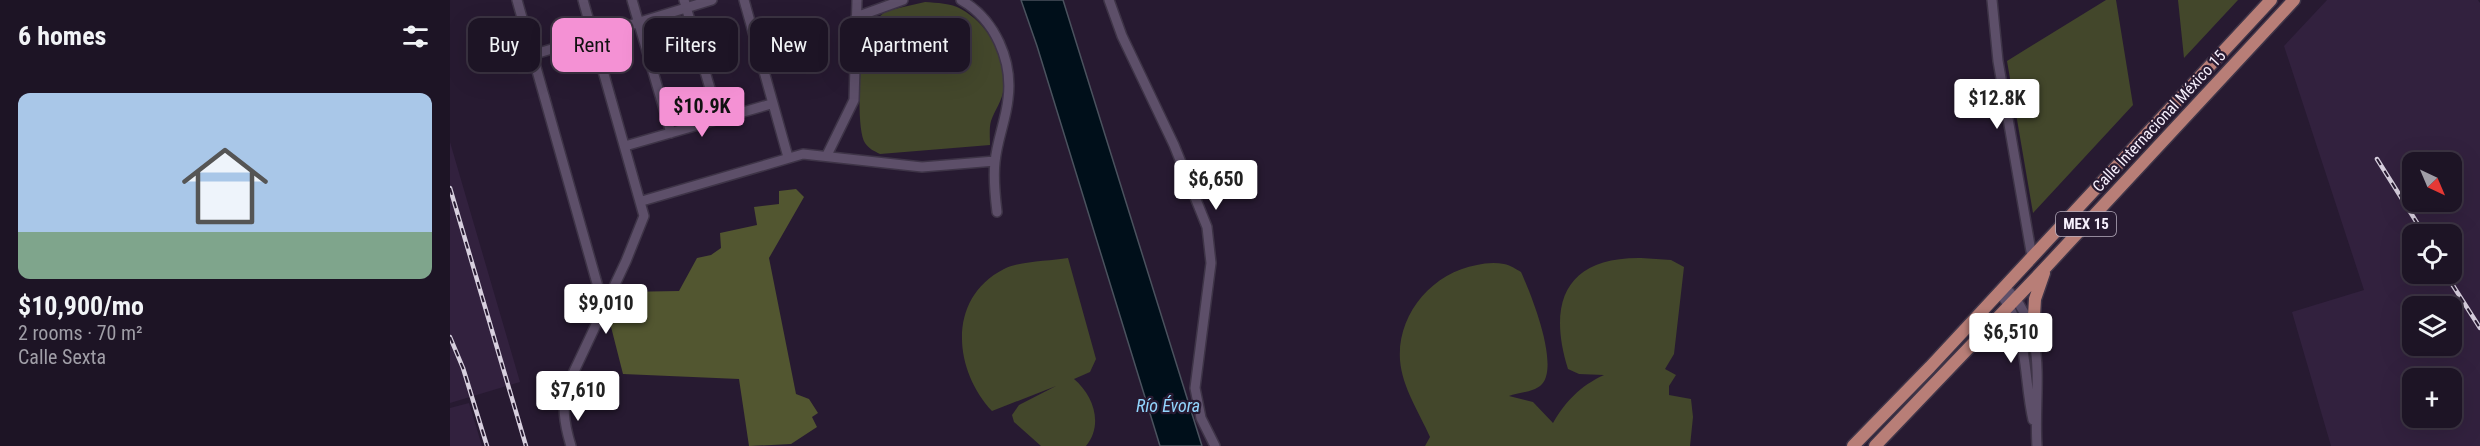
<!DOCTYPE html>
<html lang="en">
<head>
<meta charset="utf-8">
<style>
	body { margin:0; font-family:"Roboto Condensed",sans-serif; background:#251d2d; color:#f1f3f6; height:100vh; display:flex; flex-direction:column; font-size:22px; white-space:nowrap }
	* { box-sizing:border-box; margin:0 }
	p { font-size:20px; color:#a09ea7 }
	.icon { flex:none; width:33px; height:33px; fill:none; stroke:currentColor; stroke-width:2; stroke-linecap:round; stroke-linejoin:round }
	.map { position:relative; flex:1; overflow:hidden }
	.panel { display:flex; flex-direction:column; background:#1d1425; width:450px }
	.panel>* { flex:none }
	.guide { position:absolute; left:18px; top:18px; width:570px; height:54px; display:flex; gap:12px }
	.needle { width:39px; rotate:136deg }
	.controls { position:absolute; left:1952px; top:152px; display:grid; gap:12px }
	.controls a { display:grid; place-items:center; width:60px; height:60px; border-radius:12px; background:#1d1425; box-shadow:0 6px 24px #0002,0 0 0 2px #3b3342; font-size:30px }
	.price { position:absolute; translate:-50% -51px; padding:0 14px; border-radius:6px; background:#fff; color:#222; font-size:20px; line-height:39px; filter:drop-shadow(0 2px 3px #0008) }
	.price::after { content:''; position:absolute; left:50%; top:36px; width:18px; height:14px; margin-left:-9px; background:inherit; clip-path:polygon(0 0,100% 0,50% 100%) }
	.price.selected { background:#f491d4; color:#111 }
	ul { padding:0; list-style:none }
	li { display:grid; align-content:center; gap:12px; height:318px; padding:0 18px }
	li span { display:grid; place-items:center; height:186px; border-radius:12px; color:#555 }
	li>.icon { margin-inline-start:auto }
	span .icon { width:108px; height:108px; fill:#fffc; stroke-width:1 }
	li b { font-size:26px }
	h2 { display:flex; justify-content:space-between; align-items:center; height:72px; padding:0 18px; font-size:26px }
	.tag { padding:0 21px; border-radius:12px; background:#1d1425; box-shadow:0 6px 24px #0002,0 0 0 2px #3b3342; font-size:21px; line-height:54px }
	.tag.selected { background:#f491d4; color:#111 }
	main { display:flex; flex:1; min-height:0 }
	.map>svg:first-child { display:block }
</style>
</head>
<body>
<main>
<section class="panel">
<h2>6 homes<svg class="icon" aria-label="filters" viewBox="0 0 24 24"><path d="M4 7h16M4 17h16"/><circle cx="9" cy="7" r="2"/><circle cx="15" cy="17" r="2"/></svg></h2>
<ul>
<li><span style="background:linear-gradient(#a9c7e8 75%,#7fa58c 0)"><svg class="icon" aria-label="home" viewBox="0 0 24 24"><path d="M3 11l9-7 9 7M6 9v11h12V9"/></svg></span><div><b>$10,900/mo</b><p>2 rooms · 70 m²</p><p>Calle Sexta</p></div></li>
</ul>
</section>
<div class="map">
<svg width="2030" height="446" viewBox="0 0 2030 446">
	<rect width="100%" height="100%" fill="#271a31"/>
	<path fill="#32213e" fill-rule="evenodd" d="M1877 0H2028L2030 3V446H1881L1842 312 1914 290 1834 46ZM1962 162H2001V201H1962ZM1962 234H2001V273H1962ZM1962 306H2001V345H1962ZM1962 378H2001V417H1962Z
		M0 142 70 382 0 403Z
		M19 403 32 446H0V408Z"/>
	<path fill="#43472b" d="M1656 0H1666L1683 105 1583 213 1557 61Z
		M1728 0H1788L1734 58Z
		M475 2C487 3 501 3 511 9 538 24 557 56 554 87 552 102 545 109 541 121 539 128 540 138 540 145L430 154C424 151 419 149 415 143 405 127 411 50 415 29L436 11Z
		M618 258 646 359 640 372 624 379C643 395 654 424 636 446H591L564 422 562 415 569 405 606 386 542 411C503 369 497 298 554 269 569 261 600 261 618 258Z
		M1191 258 1221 260 1234 267 1224 354 1215 369 1226 375 1219 386V395L1241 399 1243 417 1240 446H975L980 437C969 412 952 387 950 360 947 314 982 273 1027 265 1035 263 1045 262 1054 264 1060 265 1066 269 1071 272 1080 292 1112 369 1090 386 1083 392 1067 393 1059 396L1083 402 1103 423C1116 401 1130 386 1154 375L1129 374 1118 369C1097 302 1116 257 1191 258Z"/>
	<path fill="#525630" d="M346 189 354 197 319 258 346 394 359 399 368 413 362 417 367 427 341 444 299 446 289 379 173 374 158 315 171 292 229 291 247 258 261 255 271 248 270 233 307 225 304 207 329 204V191Z"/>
	<path fill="#000f1a" stroke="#4a525e" stroke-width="1.5" d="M571 0H613L752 446H710L587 46Z"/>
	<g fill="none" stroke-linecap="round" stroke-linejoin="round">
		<g stroke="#3e3447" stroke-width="12">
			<path id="minor" d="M67 0 154 308
				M182 0 221 133
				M234 0 269 119
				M294 0 338 157
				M511 0C545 19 563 61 558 99 556 120 547 140 545 162 543 179 545 195 547 212
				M659 0 672 36 724 145 757 227 761 263 745 388 751 418 765 446
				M1542 0 1548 61 1582 257
				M406 17 453 0
				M82 55 262 0
				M175 146 321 104
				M377 155 404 100 407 0
				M192 201 353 154 472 167 545 161
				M1554 286C1601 331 1583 389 1587 446
				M1549 292C1579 328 1573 376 1583 420
				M121 446C114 423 111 405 119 382L176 261 194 216 133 0"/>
		</g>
		<g stroke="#3e3447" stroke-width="15">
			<path id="major" d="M1583 333 1585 299 1594 273
				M1536 335C1549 327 1561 326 1571 339
				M1403 446 1480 367 1821 0
				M1425 446 1596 267 1844 0"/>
		</g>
		<use href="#minor" stroke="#5d4f69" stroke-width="9"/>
		<use href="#major" stroke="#b87e77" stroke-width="12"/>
		<g stroke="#d7cfde" stroke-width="4.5">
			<path id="rail" d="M1927 159 1974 234
				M0 188 76 446
				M1995 273 2030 328
				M0 337 13 368 37 446"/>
		</g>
		<use href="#rail" stroke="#271a31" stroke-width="2" stroke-dasharray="7" stroke-linecap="butt"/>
	</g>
	<g text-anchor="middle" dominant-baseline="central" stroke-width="4.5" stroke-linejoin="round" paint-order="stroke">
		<rect fill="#271a31" stroke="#b9b0c0" stroke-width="1.5" x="1606" y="212" width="60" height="24" rx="4.5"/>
		<g font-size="15" font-weight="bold" fill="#f7f0fd">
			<text x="1636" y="224">MEX 15</text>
		</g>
		<g font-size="16" fill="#f7f0fd" stroke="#271a31">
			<text transform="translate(1709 121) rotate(-47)">Calle Internacional México 15</text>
		</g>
		<g font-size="18" font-style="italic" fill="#93d6fe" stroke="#271a31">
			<text x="718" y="405">Río Évora</text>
		</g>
	</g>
</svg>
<div class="controls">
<a><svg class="needle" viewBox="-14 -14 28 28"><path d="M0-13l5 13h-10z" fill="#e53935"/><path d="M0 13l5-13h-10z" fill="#a09ea7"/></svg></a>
<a><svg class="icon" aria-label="locate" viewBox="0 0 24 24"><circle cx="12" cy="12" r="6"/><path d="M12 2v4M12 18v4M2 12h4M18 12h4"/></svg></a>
<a><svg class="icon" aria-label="layers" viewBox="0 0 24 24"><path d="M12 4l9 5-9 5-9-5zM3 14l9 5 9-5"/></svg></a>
<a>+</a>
</div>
<b class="price" style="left:1547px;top:130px">$12.8K</b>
<b class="price selected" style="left:252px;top:138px">$10.9K</b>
<b class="price" style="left:766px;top:211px">$6,650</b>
<b class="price" style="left:156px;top:335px">$9,010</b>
<b class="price" style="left:1561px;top:364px">$6,510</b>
<b class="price" style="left:128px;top:422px">$7,610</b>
<div class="guide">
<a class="tag">Buy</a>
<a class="tag selected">Rent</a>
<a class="tag">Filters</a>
<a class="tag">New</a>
<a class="tag">Apartment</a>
</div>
</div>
</main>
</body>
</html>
